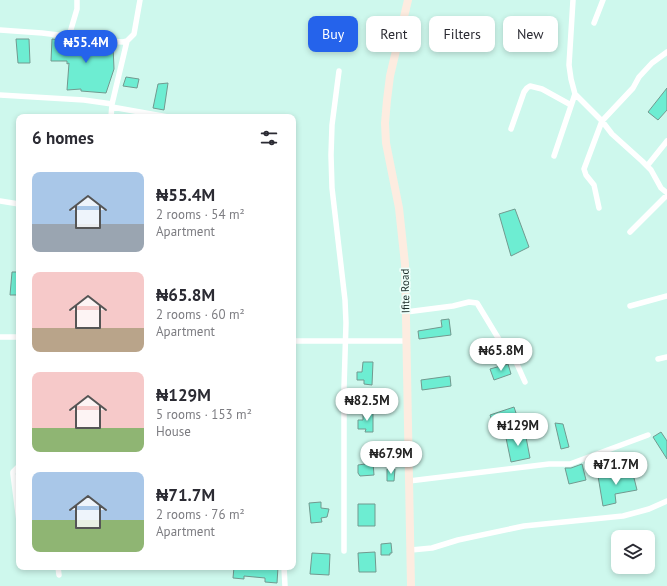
<!DOCTYPE html>
<html lang="en">
<head>
<meta charset="utf-8">
<style>
	body { margin:0; font-family:"PT Sans",sans-serif; background:#f7f7f7; color:#2b2b33; height:100vh; display:flex; flex-direction:column; font-size:15px; white-space:nowrap }
	* { box-sizing:border-box; margin:0 }
	p { font-size:13px; color:#7c7c81 }
	.icon { flex:none; width:22px; height:22px; fill:none; stroke:currentColor; stroke-width:2; stroke-linecap:round; stroke-linejoin:round }
	.map { position:relative; flex:1; overflow:hidden }
	.drawer { position:absolute; left:16px; top:114px; width:280px; height:456px; display:flex; flex-direction:column; background:#fff; border-radius:8px; box-shadow:0 2px 6px #0003 }
	.drawer>* { flex:none }
	.banner { position:absolute; left:308px; top:16px; width:299px; height:36px; display:flex; gap:8px }
	.fabs { position:absolute; left:611px; top:530px; display:grid; gap:8px }
	.fabs a { display:grid; place-items:center; width:44px; height:44px; border-radius:8px; background:#fff; box-shadow:0 2px 6px #0003; font-size:20px }
	.price { position:absolute; translate:-50% -34px; padding:0 9px; border-radius:14px; background:#fff; color:#222; font-size:13px; line-height:26px; filter:drop-shadow(0 1px 2px #0008) }
	.price::after { content:''; position:absolute; left:50%; top:24px; width:12px; height:9px; margin-left:-6px; background:inherit; clip-path:polygon(0 0,100% 0,50% 100%) }
	.price.selected { background:#2563eb; color:#fff }
	ul { padding:0; list-style:none }
	li { display:flex; align-items:center; gap:12px; height:100px; padding:0 16px }
	li span { display:grid; place-items:center; flex:none; width:112px; height:80px; border-radius:8px; color:#555 }
	li>.icon { margin-inline-start:auto }
	span .icon { width:48px; height:48px; fill:#fffc; stroke-width:1 }
	li b { font-size:17px }
	h2 { display:flex; justify-content:space-between; align-items:center; height:48px; padding:0 16px; font-size:17px }
	.tag { padding:0 14px; border-radius:8px; background:#fff; box-shadow:0 2px 6px #0003; font-size:14px; line-height:36px }
	.tag.selected { background:#2563eb; color:#fff }
	.map>svg:first-child { display:block }
</style>
</head>
<body>
<div class="map">
<svg width="667" height="586" viewBox="0 0 667 586">
	<rect width="100%" height="100%" fill="#cef8ed"/>
	<path fill="#6dedd2" stroke="#72998f" d="M16 39H29L30 63H18Z
		M52 39 113 46 114 69 106 93 81 91V89L67 90 69 63 67 64V61H51Z
		M126 77 139 79 137 88 123 86Z
		M168 83 164 110 153 108 158 84Z
		M667 88V110L658 120 648 112Z
		M515 209 529 247 511 256 499 214Z
		M12 272H19V295H10Z
		M449 319 451 335 419 339 418 331 442 327 441 320Z
		M363 362H373L372 385 364 384V380H357V372H362Z
		M508 364 511 374 494 380 490 369Z
		M450 376 451 386 422 390 421 380Z
		M514 407 518 419 494 426 490 415Z
		M373 411V432H365L366 429H358V420H363V412Z
		M555 423 563 424 569 447 561 449Z
		M525 432 530 458 511 462 506 438 516 436V434Z
		M661 432 667 441V459L653 437Z
		M372 451 374 475 360 476 358 473V465L365 464 364 452Z
		M582 464 586 480 569 484 565 468H571Z
		M387 469H395L394 481H387Z
		M632 470 637 490 615 494 616 503 603 506 598 476Z
		M321 502V508L329 509 327 517 321 518 322 522 311 523 309 503Z
		M358 504H375V526H358Z
		M391 543 392 553H390V555H381V544Z
		M375 552 376 572H359L358 553Z
		M312 553 330 554 329 575 310 574Z
		M234 567H278L277 583 265 582V578L244 576V579L233 578Z"/>
	<g fill="none" stroke-linecap="round" stroke-linejoin="round">
		<path stroke="#fff" stroke-width="5.5" d="M573 0 569 65 571 79 575 94 602 121 612 134 642 161 651 170 661 188 667 193
			M594 23 603 0
			M0 30 42 33 107 41 123 42 127 41
			M69 36 77 9V0
			M339 71 332 125 331 155 332 188 345 300 346 323 344 388V551
			M0 95 84 100 112 104
			M112 107 168 117
			M111 117 112 104 127 41 134 34 140 0
			M511 129 524 92 527 88 530 86 542 89 571 105
			M554 156 575 94
			M647 166 667 141
			M0 201 19 204
			M599 208 594 185 586 175 584 169 602 121 633 88 639 77 652 63 667 52
			M630 232 667 195
			M630 306 667 296
			M406 312 453 306 469 302 477 303 503 346 512 353 525 382
			M0 337H19
			M293 341H406
			M658 359 667 357
			M19 466 13 472V474L19 521
			M409 481 549 464H570L648 435
			M411 550 432 548 458 540 524 526 623 516 649 509 667 501
			M58 567 59 575
			M284 567 285 586"/>
		<path stroke="#fdece0" stroke-width="8" d="M408 0 390 76 387 100 385 123 386 143 399 208 405 264 411 586"/>
	</g>
	<g text-anchor="middle" dominant-baseline="central" stroke-width="3.5" stroke-linejoin="round" paint-order="stroke">
		<g font-size="11" fill="#1c2c28" stroke="#eefffa">
			<text transform="translate(405 291) rotate(-91)">Ifite Road</text>
		</g>
	</g>
</svg>
<div class="fabs">
<a><svg class="icon" aria-label="layers" viewBox="0 0 24 24"><path d="M12 4l9 5-9 5-9-5zM3 14l9 5 9-5"/></svg></a>
</div>
<b class="price selected" style="left:86px;top:64px">₦55.4M</b>
<b class="price" style="left:501px;top:372px">₦65.8M</b>
<b class="price" style="left:367px;top:422px">₦82.5M</b>
<b class="price" style="left:518px;top:447px">₦129M</b>
<b class="price" style="left:391px;top:475px">₦67.9M</b>
<b class="price" style="left:616px;top:486px">₦71.7M</b>
<div class="banner">
<a class="tag selected">Buy</a>
<a class="tag">Rent</a>
<a class="tag">Filters</a>
<a class="tag">New</a>
</div>
<section class="drawer">
<h2>6 homes<svg class="icon" aria-label="filters" viewBox="0 0 24 24"><path d="M4 7h16M4 17h16"/><circle cx="9" cy="7" r="2"/><circle cx="15" cy="17" r="2"/></svg></h2>
<ul>
<li><span style="background:linear-gradient(#a9c7e8 65%,#9aa5b1 0)"><svg class="icon" aria-label="home" viewBox="0 0 24 24"><path d="M3 11l9-7 9 7M6 9v11h12V9"/></svg></span><div><b>₦55.4M</b><p>2 rooms · 54 m²</p><p>Apartment</p></div></li>
<li><span style="background:linear-gradient(#f6c9c9 70%,#b9a48a 0)"><svg class="icon" aria-label="home" viewBox="0 0 24 24"><path d="M3 11l9-7 9 7M6 9v11h12V9"/></svg></span><div><b>₦65.8M</b><p>2 rooms · 60 m²</p><p>Apartment</p></div></li>
<li><span style="background:linear-gradient(#f6c9c9 70%,#8fb573 0)"><svg class="icon" aria-label="home" viewBox="0 0 24 24"><path d="M3 11l9-7 9 7M6 9v11h12V9"/></svg></span><div><b>₦129M</b><p>5 rooms · 153 m²</p><p>House</p></div></li>
<li><span style="background:linear-gradient(#a9c7e8 60%,#8fb573 0)"><svg class="icon" aria-label="home" viewBox="0 0 24 24"><path d="M3 11l9-7 9 7M6 9v11h12V9"/></svg></span><div><b>₦71.7M</b><p>2 rooms · 76 m²</p><p>Apartment</p></div></li>
</ul>
</section>
</div>
</body>
</html>
